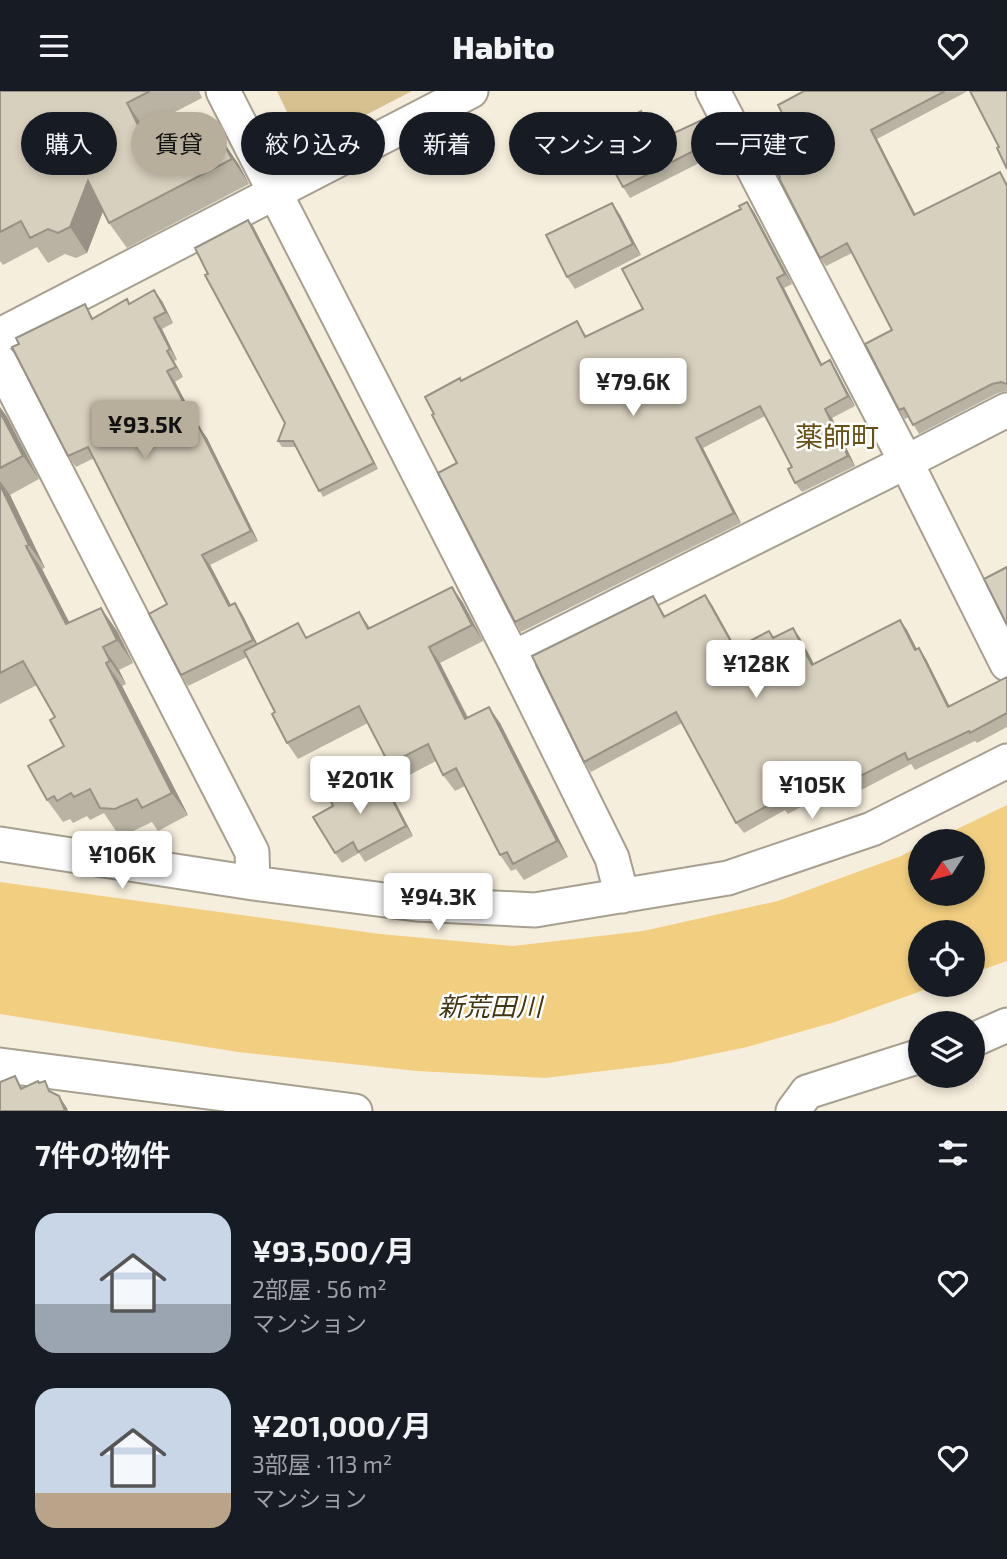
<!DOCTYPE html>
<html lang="ja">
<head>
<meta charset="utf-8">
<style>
	body { margin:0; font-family:"Exo 2","Noto Sans JP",sans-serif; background:#242831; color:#f1f3f6; height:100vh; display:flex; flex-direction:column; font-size:26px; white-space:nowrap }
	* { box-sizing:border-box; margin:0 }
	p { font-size:23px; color:#9ea1a6 }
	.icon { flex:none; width:38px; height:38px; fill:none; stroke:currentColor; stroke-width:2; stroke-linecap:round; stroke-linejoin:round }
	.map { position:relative; height:1020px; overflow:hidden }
	.details { display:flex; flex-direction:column; background:#171b24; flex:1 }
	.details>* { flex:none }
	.top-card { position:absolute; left:21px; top:21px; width:966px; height:63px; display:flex; gap:14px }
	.needle { width:46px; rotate:234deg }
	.tools { position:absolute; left:908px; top:738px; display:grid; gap:14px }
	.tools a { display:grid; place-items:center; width:77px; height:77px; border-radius:50%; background:#171b24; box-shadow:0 4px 10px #0003; font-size:35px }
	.price { position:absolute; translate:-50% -60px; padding:0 16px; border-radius:7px; background:#fff; color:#222; font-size:23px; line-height:46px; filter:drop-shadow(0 2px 4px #0008) }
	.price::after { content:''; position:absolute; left:50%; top:42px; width:21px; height:16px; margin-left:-10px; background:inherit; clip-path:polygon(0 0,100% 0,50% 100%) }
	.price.active { background:#b7af9b; color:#111 }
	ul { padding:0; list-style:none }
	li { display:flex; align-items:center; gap:21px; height:175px; padding:0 35px }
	li span { display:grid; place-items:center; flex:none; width:196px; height:140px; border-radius:21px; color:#555 }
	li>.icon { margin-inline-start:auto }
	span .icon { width:84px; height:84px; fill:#fffc; stroke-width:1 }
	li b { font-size:30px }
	h2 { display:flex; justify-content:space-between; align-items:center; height:84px; padding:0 35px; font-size:30px }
	.chip { padding:0 24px; border-radius:32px; background:#171b24; box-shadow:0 4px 10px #0003; font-size:24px; line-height:63px }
	.chip.active { background:#b7af9b; color:#111 }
	header { display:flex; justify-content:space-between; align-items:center; height:91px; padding:0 35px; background:#171b24; font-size:32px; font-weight:800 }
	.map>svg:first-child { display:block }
</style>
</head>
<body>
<header><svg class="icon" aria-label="menu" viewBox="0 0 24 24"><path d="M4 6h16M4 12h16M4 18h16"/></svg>Habito<svg class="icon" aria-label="heart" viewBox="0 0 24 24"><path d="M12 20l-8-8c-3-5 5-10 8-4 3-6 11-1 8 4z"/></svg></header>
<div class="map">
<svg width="1007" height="1020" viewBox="0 0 1007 1020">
	<rect width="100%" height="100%" fill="#f6eedc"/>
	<path fill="#d7c191" d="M277 0H412L314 51 299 46Z"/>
	<path fill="#f2cf80" d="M1007 714V870L973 882V842H920V894H938L835 931 747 956 670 972 545 987 417 980 238 961 0 923V791L380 843 513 855 643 840 778 810 901 765 920 755V803H973V751H930Z"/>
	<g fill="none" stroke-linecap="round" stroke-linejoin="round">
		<g stroke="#a79f8f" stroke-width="37">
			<path id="minor" d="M223 0 513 567 612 767 622 805
				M713 0 906 371 1007 573
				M0 244 471 0
				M0 271 252 761 253 792
				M513 567 906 371 1007 319
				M0 753 253 792 416 813 535 819 728 787 872 738 1007 670
				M973 949 1007 934
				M0 974 355 1020
				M793 1020 807 1001 920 965"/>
		</g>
		<use href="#minor" stroke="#fff" stroke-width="33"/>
	</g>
	<path fill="#bab3a3" d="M0 0H199L202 7 144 37 165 78 222 49 239 74 249 93 127 157 109 132 103 120 87 162 76 167 65 163 48 172 37 156 3 174 0 170Z
		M804 0H968L877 48 916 124 1000 81 1007 92V300L998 302 919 343 909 326 905 328 899 319 892 239 852 162 826 175 820 167 800 58Z
		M704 28 712 39 723 60 630 107 623 96 649 31 659 50Z
		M258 35 285 51 295 70 283 76 268 54Z
		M747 111 754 121 792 193 784 197 822 273 830 269 836 279 855 315 832 327 855 375 802 401 795 392 792 376 765 325 703 357 741 432 521 541 515 531 457 372 434 323 461 290 577 230 587 246 643 218Z
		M612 112 620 124 641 164 575 198 567 186Z
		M253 135 378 378 323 406 296 356H282L278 350 285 332 208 183Z
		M127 208 130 213 162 210 173 232 162 238 177 269 174 270 183 286 175 291 199 336 207 347 258 450 210 474 231 514 235 512 242 523 257 553 371 537 452 496 463 512 483 550 440 572 468 626 500 632 568 766 524 789 516 778 511 780 500 764 465 695 455 700 443 684 436 670 400 689 389 673 368 632 298 668 287 652 275 621 247 566 188 595 181 584 167 513 94 367 76 376 68 365 85 213 93 227Z
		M0 316 7 326 39 388 10 404 45 477 42 478 69 532 101 517 117 540 133 572 119 579 126 593 122 595 188 724 158 740 152 731 131 741 116 740 104 722 90 729 87 725 73 732 70 728 63 731 47 709 64 655 55 626 37 594 0 613Z
		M653 505 666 526 712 514 736 557 774 546 793 537 800 547 814 573 900 529 907 539 917 559 926 568 949 615 1007 586V636L977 652 975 650 915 679 911 673 842 709 834 698 788 723 785 719 744 742 736 732 682 632 591 681 584 671Z
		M386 693 413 745 365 771 359 762 342 772 335 762Z"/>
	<path fill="#979285" d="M127 12 144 37 175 98 161 80Z
		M641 20 649 31 665 61 657 50Z
		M704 28 712 39 723 60 715 49Z
		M270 29 285 51 295 70 280 48Z
		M871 39 877 48 920 133 914 124Z
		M222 49 239 74 249 93 232 68Z
		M88 90 105 115 87 162 70 136Z
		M747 111 754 121 792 193 785 183Z
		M612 112 620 124 641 164 633 153Z
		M248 129 253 135 378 378 374 372Z
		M777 187 784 197 827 284 821 274Z
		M154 199 162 210 173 232 166 221Z
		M154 227 162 238 177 269 170 258Z
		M167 260 174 270 183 286 176 276Z
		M830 269 836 279 855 315 848 305Z
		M167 280 175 291 205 348 197 337Z
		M0 316 7 326 39 388 23 365 0 321Z
		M825 318 832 327 855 375 848 365Z
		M199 336 207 347 258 450 251 440Z
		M696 347 703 357 741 432 734 422Z
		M0 390 10 404 45 477 29 454 0 394Z
		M26 455 42 478 82 556 66 533Z
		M202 464 210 474 237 526 229 515Z
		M452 496 463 512 483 550 472 534Z
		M705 504 712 514 742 568 735 558Z
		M235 512 242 523 261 560 253 549Z
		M101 517 117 540 133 572 117 549Z
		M359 521 370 537 379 554 368 538Z
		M900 529 907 539 923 570 915 559Z
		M793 537 800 547 820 584 812 574Z
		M103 556 119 579 126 593 110 570Z
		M429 556 440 572 476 644 465 628Z
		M919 557 926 568 955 626 948 616Z
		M106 572 122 595 188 724 172 702Z
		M489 616 500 632 568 766 557 750Z
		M379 683 386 693 413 745 406 735Z
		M59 1005 67 1017 68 1020H65Z"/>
	<path fill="#d8d0be" stroke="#979285" stroke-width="2" d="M0 0H150L127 12 161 80 222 49 232 68 109 132 88 90 70 136 58 142 48 138 30 147 21 130 0 141Z
		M804 0H945L871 39 914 124 1000 81 1007 95V293L1001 291 992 293 913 334 904 317 899 319 865 253 892 239 847 152 820 167 779 87 780 86 773 73 800 58 778 14Z
		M970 0H1007V78L997 57 999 56Z
		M641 20 657 50 704 28 715 49 623 96 595 45Z
		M270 29 280 48 268 54 258 35Z
		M747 111 785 183 777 187 821 274 830 269 848 305 825 318 848 365 795 392 788 378 792 376 760 315 696 347 734 422 515 531 438 382 457 372 432 324 434 323 425 306 460 287 461 290 577 230 585 246 643 218 622 178 741 118 739 115Z
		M612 112 633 153 567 186 546 144Z
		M248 129 374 372 319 400 293 350H278L285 332 205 184 208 183 195 157Z
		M154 199 166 221 154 227 170 258 167 260 176 276 167 280 197 337 199 336 251 440 202 464 229 515 235 512 253 549 181 584 149 523 167 513 88 356 68 365 12 256 19 253 16 247 85 213 92 228 127 208 129 213Z
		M0 321 23 365 0 377Z
		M0 394 29 454 26 455 66 533 101 517 117 549 103 556 110 570 106 572 172 702 142 717 137 708 115 718 100 717 90 698 74 706 71 702 57 710 54 705 47 709 28 675 64 655 50 629 55 626 23 570 0 582Z
		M1007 476V534L984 488Z
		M452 496 472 534 429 556 465 628 489 616 557 750 513 773 507 761 500 764 456 677 443 684 428 653 389 673 359 615 287 652 272 623 275 621 244 560 298 532 306 547 359 521 368 538Z
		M705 504 735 558 769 540 773 547 793 537 812 574 900 529 915 559 919 557 948 616 1007 586V622L970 642 969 640 908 669 905 662 835 698 828 687 781 713 778 709 736 732 676 621 584 671 532 565 653 505 664 526Z
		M379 683 406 735 358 761 353 751 335 762 313 726 333 715 330 708Z
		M15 985 21 998 38 990 39 992 45 990 49 1000 59 1005 65 1020H0V991Z"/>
	<g text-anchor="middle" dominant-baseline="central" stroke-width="5" stroke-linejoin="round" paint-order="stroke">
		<g font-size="26" font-style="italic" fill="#433512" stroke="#fff">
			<text x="490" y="914">新荒田川</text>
		</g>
		<g font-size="28" fill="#675116" stroke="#fff">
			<text x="837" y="345">薬師町</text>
		</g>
	</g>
</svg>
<div class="tools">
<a><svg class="needle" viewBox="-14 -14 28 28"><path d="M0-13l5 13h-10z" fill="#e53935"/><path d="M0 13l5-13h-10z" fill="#9ea1a6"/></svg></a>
<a><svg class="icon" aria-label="locate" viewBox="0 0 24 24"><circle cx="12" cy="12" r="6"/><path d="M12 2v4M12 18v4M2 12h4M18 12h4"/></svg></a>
<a><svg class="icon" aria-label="layers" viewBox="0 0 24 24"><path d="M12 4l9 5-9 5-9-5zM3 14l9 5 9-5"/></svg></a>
</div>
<b class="price" style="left:633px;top:327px">¥79.6K</b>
<b class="price active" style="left:145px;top:370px">¥93.5K</b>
<b class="price" style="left:756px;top:609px">¥128K</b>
<b class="price" style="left:360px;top:725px">¥201K</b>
<b class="price" style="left:812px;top:730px">¥105K</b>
<b class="price" style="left:122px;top:800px">¥106K</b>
<b class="price" style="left:438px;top:842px">¥94.3K</b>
<div class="top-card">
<a class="chip">購入</a>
<a class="chip active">賃貸</a>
<a class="chip">絞り込み</a>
<a class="chip">新着</a>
<a class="chip">マンション</a>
<a class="chip">一戸建て</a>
</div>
</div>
<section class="details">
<h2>7件の物件<svg class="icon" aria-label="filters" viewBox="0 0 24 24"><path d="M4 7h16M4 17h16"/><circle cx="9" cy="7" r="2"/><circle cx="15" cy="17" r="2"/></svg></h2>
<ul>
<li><span style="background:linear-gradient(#c9d6e8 65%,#9aa5b1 0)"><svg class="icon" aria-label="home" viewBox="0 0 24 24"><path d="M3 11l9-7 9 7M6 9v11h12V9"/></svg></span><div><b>¥93,500/月</b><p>2部屋 · 56 m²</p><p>マンション</p></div><svg class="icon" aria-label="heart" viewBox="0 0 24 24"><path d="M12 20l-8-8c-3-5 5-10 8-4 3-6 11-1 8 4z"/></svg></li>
<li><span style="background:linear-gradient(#c9d6e8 75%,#b9a48a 0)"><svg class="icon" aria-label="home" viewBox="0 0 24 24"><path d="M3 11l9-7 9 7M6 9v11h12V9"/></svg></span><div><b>¥201,000/月</b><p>3部屋 · 113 m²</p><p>マンション</p></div><svg class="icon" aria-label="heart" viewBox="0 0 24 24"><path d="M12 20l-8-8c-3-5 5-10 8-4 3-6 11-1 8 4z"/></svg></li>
</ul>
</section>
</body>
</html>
